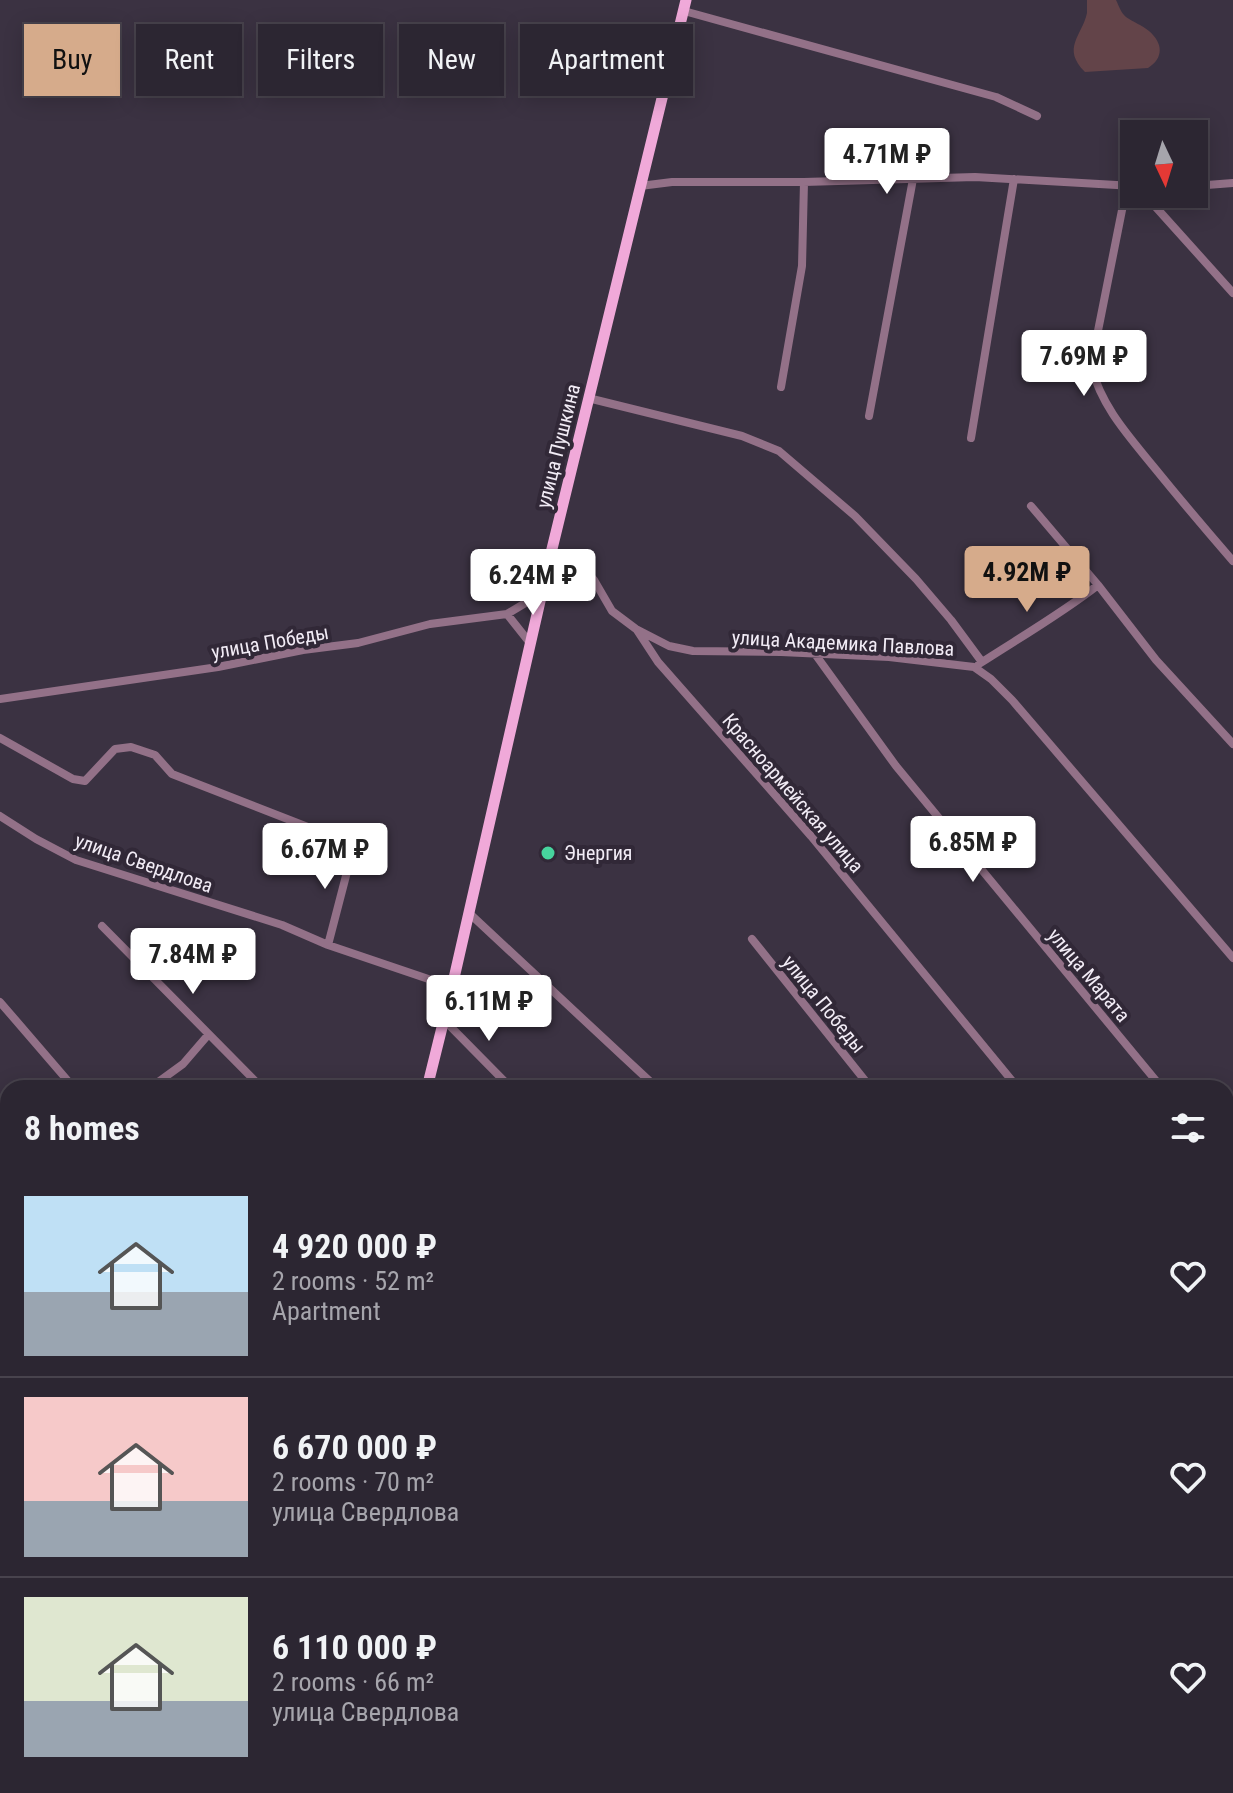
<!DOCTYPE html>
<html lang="en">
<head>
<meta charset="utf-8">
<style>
	body { margin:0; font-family:"Roboto Condensed",sans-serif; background:#38323e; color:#f1f3f6; height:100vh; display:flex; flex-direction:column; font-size:30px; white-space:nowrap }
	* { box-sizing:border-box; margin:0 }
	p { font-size:26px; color:#a6a5ac }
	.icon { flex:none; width:44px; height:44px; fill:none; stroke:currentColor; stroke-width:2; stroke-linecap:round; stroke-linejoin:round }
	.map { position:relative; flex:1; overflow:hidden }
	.panel { position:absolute; left:0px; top:1080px; width:1234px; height:714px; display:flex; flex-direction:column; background:#2c2632; border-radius:24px 24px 0 0; box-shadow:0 4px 20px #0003,0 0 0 2px #48434d }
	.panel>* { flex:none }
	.hud { position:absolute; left:24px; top:24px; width:800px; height:72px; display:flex; gap:16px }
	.needle { width:52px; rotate:176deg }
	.fabs { position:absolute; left:1120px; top:120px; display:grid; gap:16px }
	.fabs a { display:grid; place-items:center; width:88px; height:88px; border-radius:0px; background:#2c2632; box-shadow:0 4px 20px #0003,0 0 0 2px #48434d; font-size:40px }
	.price { position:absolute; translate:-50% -68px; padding:0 18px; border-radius:8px; background:#fff; color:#222; font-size:26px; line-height:52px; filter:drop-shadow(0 2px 4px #0008) }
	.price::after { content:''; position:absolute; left:50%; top:48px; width:24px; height:18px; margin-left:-12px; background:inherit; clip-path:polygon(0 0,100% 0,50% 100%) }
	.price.active { background:#d6ab8b; color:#111 }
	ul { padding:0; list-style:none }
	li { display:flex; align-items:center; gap:24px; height:200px; padding:0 24px }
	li+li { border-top:2px solid #48434d }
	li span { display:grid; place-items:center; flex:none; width:224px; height:160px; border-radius:0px; color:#555 }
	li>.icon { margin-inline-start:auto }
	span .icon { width:96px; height:96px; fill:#fffc; stroke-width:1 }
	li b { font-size:34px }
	h2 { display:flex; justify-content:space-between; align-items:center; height:96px; padding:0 24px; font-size:34px }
	.pill { padding:0 28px; border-radius:0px; background:#2c2632; box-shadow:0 4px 20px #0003,0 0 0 2px #48434d; font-size:28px; line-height:72px }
	.pill.active { background:#d6ab8b; color:#111 }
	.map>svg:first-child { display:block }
</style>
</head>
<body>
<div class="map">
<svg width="1233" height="1793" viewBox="0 0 1233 1793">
	<rect width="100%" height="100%" fill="#3b3242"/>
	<path fill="#634449" d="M1087 0H1116C1119 6 1121 13 1126 17 1133 22 1142 25 1149 31 1163 43 1164 58 1148 68L1085 72C1061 48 1082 36 1087 13 1087 12 1087 1 1087 0Z"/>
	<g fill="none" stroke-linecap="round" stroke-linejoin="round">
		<path stroke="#937188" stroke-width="8" d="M684 11 996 97 1037 116
			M1127 185 1091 366C1102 407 1127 434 1153 466 1179 498 1206 530 1233 561
			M640 186 672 182H804L975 177 1134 186
			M1194 186 1233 183
			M1144 194 1233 293
			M781 387 802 266 804 182
			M588 398 742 436 779 451 855 516 916 579 951 620 982 662
			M869 416 913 179
			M971 438 1014 179
			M1031 506 1098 585 1156 660 1233 744
			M551 553H566L584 568 594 580 612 611 636 629 669 646 693 651 781 652 889 657 974 667 991 679 1012 700 1233 958
			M507 614 542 593
			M637 630 658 662 811 836 1018 1088
			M815 654 896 766 1162 1088
			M979 664C1019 638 1061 614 1098 585
			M0 699 218 667 303 650 358 643 430 624 507 614 530 643
			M0 738 73 779 85 781 115 749 131 747 155 755 172 774 354 845 328 945
			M0 816 36 839 76 860 282 925 328 945 452 987
			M469 913 657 1088
			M102 926 262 1088
			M752 939 871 1088
			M0 1002 74 1088
			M444 1020 511 1088
			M150 1088 183 1064 208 1035
			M1226 1165 1233 1174
			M0 1203 8 1212
			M1226 1237 1233 1230
			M1226 1338 1233 1346
			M0 1427 8 1434
			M0 1455 8 1454
			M1226 1522 1233 1530
			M0 1618 8 1605
			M1226 1719 1233 1728
			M318 1786 324 1793
			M721 1786 728 1793
			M963 1786 969 1793
			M1131 1786 1136 1793
			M52 1793 54 1786
			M652 1793 660 1786"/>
		<path stroke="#f0a9d9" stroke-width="11" d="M427 1088 452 987 551 553 686 0
			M494 1786 500 1793
			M253 1793 255 1786"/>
	</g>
	<circle fill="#47d49e" stroke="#312837" stroke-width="3" cx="548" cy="853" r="8"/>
	<g text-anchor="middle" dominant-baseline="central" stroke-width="8" stroke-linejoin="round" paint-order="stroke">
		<g font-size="20" fill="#f2ecf6" stroke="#312837">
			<text transform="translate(558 446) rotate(-76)">улица Пушкина</text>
			<text transform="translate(270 642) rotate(-10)">улица Победы</text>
			<text transform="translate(843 643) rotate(3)">улица Академика Павлова</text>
			<text transform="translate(793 793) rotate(49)">Красноармейская улица</text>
			<text transform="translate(144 863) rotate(19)">улица Свердлова</text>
			<text transform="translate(1089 975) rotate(50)">улица Марата</text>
			<text transform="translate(824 1004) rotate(51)">улица Победы</text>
		</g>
		<g font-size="20" fill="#f2ecf6" stroke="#312837" text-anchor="start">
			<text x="564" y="853">Энергия</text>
		</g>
	</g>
</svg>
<div class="fabs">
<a><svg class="needle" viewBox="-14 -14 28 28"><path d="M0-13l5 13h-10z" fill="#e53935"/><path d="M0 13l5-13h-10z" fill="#a6a5ac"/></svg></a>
</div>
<b class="price" style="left:887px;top:196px">4.71M ₽</b>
<b class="price" style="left:1084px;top:398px">7.69M ₽</b>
<b class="price active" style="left:1027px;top:614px">4.92M ₽</b>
<b class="price" style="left:533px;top:617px">6.24M ₽</b>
<b class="price" style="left:973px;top:884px">6.85M ₽</b>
<b class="price" style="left:325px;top:891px">6.67M ₽</b>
<b class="price" style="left:193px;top:996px">7.84M ₽</b>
<b class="price" style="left:489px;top:1043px">6.11M ₽</b>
<div class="hud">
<a class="pill active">Buy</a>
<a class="pill">Rent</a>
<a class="pill">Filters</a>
<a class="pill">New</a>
<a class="pill">Apartment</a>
</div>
<section class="panel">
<h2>8 homes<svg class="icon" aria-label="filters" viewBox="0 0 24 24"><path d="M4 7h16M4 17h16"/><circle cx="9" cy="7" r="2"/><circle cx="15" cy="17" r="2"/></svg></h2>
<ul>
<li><span style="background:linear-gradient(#bfe0f5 60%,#9aa5b1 0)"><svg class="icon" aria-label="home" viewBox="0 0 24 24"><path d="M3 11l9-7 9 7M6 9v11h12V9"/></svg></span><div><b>4 920 000 ₽</b><p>2 rooms · 52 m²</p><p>Apartment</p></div><svg class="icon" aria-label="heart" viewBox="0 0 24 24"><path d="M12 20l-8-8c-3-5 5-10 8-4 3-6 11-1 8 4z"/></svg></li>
<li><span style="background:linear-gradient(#f6c9c9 65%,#9aa5b1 0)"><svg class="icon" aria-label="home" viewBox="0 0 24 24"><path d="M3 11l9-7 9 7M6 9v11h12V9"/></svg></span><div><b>6 670 000 ₽</b><p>2 rooms · 70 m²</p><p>улица Свердлова</p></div><svg class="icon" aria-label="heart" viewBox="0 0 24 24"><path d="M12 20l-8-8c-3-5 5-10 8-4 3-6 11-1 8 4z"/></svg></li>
<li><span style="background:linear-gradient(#dfe7d0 65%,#9aa5b1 0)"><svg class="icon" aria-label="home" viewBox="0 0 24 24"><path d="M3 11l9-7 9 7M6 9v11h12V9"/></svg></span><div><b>6 110 000 ₽</b><p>2 rooms · 66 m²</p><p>улица Свердлова</p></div><svg class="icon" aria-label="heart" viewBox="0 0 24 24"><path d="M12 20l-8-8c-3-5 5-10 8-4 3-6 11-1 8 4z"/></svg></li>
</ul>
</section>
</div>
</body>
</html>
